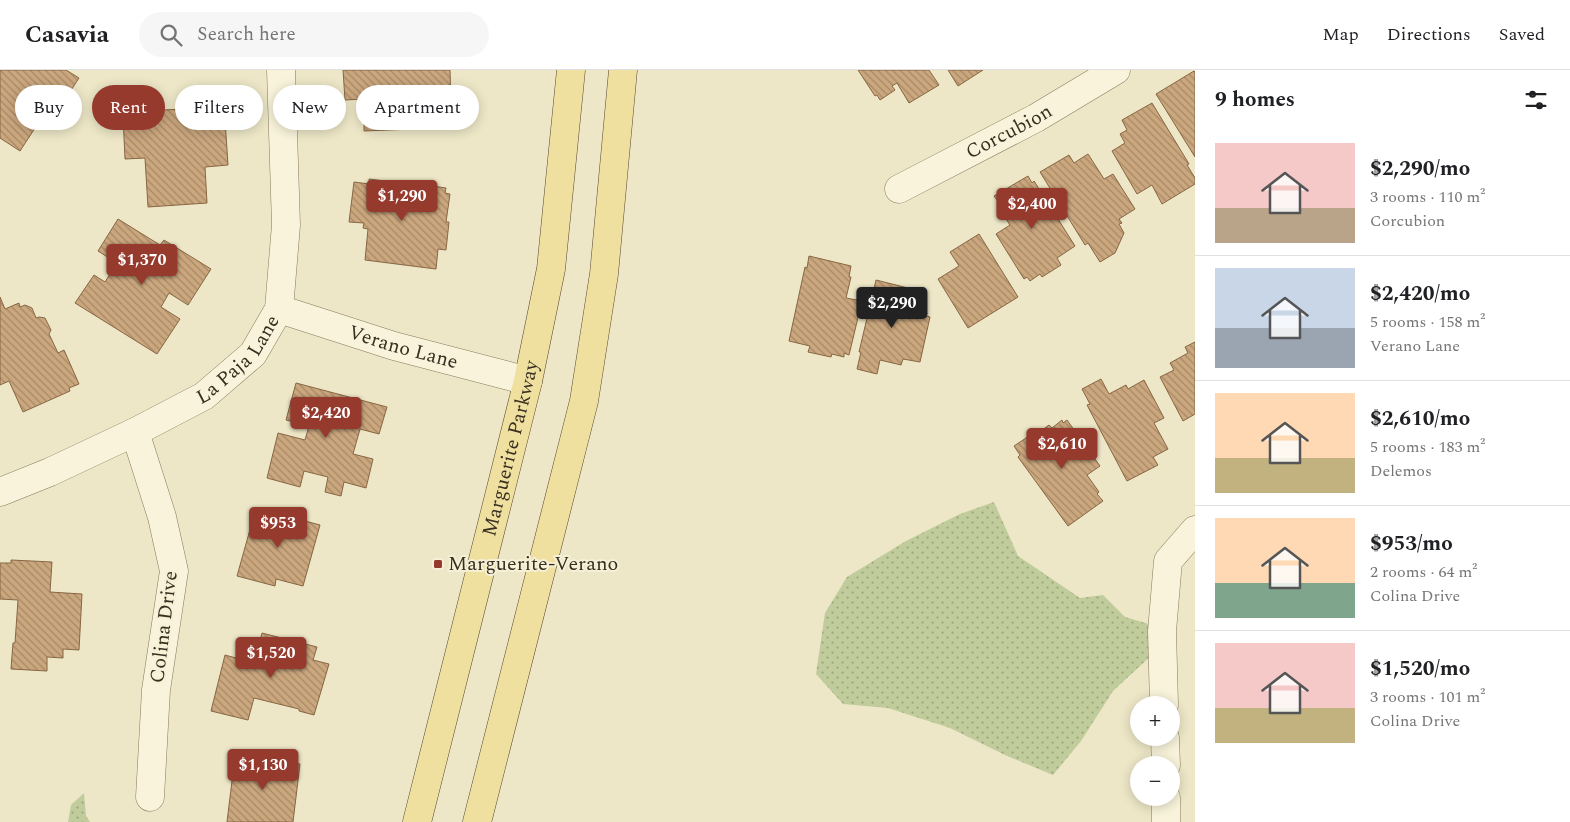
<!DOCTYPE html>
<html lang="en">
<head>
<meta charset="utf-8">
<style>
	body { margin:0; font-family:Spectral,serif; background:#f6f6f6; color:#202124; height:100vh; display:flex; flex-direction:column; font-size:19px; white-space:nowrap }
	* { box-sizing:border-box; margin:0 }
	p { font-size:16px; color:#757577 }
	.icon { flex:none; width:28px; height:28px; fill:none; stroke:currentColor; stroke-width:2; stroke-linecap:round; stroke-linejoin:round }
	.map { position:relative; flex:1; overflow:hidden }
	.drawer { display:flex; flex-direction:column; background:#fff; width:375px }
	.drawer>* { flex:none }
	.banner { position:absolute; left:15px; top:15px; width:475px; height:45px; display:flex; gap:10px }
	.tools { position:absolute; left:1130px; top:626px; display:grid; gap:10px }
	.tools a { display:grid; place-items:center; width:50px; height:50px; border-radius:50%; background:#fff; box-shadow:0 2px 12px #0003; font-size:25px }
	.price { position:absolute; translate:-50% -42px; padding:0 11px; border-radius:5px; background:#963a2e; color:#fff; font-size:16px; line-height:32px; filter:drop-shadow(0 1px 2px #0008) }
	.price::after { content:''; position:absolute; left:50%; top:30px; width:15px; height:11px; margin-left:-8px; background:inherit; clip-path:polygon(0 0,100% 0,50% 100%) }
	.price.on { background:#222; color:#fff }
	ul { padding:0; list-style:none }
	li { display:flex; align-items:center; gap:15px; height:125px; padding:0 20px }
	li+li { border-top:1px solid #e0e0e0 }
	li span { display:grid; place-items:center; flex:none; width:140px; height:100px; border-radius:0px; color:#555 }
	li>.icon { margin-inline-start:auto }
	span .icon { width:60px; height:60px; fill:#fffc; stroke-width:1 }
	li b { font-size:21px }
	h2 { display:flex; justify-content:space-between; align-items:center; height:60px; padding:0 20px; font-size:21px }
	.chip { padding:0 18px; border-radius:22px; background:#fff; box-shadow:0 2px 12px #0003; font-size:18px; line-height:45px }
	.chip.on { background:#963a2e; color:#fff }
	header { display:flex; align-items:center; gap:30px; box-sizing:border-box; height:70px; padding:0 25px; background:#fff; border-bottom:1px solid #e0e0e0 }
	header strong { font-size:24px }
	nav { display:flex; gap:28px; margin-inline-start:auto; font-size:18px }
	.search { width:350px; height:45px; background:#f6f6f6; display:flex; align-items:center; gap:12px; box-sizing:border-box; padding:0 18px; border-radius:28px; color:#757577; font-size:19px }
	main { display:flex; flex:1; min-height:0 }
	.map>svg:first-child { display:block }
</style>
</head>
<body>
<header>
<strong>Casavia</strong>
<div class="search"><svg class="icon" aria-label="search" viewBox="0 0 24 24"><circle cx="10" cy="10" r="6"/><path d="M15 15l6 6"/></svg>Search here</div>
<nav><a>Map</a><a>Directions</a><a>Saved</a></nav>
</header>
<main>
<div class="map">
<svg width="1195" height="752" viewBox="0 0 1195 752">
	<defs>
		<pattern id="grass-dots" width="8" height="8" patternUnits="userSpaceOnUse" patternTransform="scale(1.25)"><rect width="8" height="8" fill="#c0cc9b"/><path d="M2 2h.1M6 6h.1" fill="none" stroke="#9da67e" stroke-width="1.8" stroke-linecap="round"/></pattern>
		<pattern id="building-back-hatch" width="6" height="6" patternUnits="userSpaceOnUse" patternTransform="scale(1.25)"><rect width="6" height="6" fill="#cba77e"/><path d="M-1 5l2 2M0 0l6 6M5-1l2 2" fill="none" stroke="#a68867"/></pattern>
	</defs>
	<rect width="100%" height="100%" fill="#ede7c7"/>
	<path fill="url(#grass-dots)" d="M994 432 1018 486 1080 528 1103 525 1125 547 1152 555 1153 584 1113 621 1081 671 1053 705 1005 685 950 658 888 638 843 634 816 604 825 543 847 507 906 471 960 444Z
		M84 723 86 746 90 752H68L71 735Z"/>
	<path fill="url(#building-back-hatch)" stroke="#876643" d="M0 0H66L79 8 58 40 39 28 28 45 39 52 20 81 0 68Z
		M343 0H450L451 35H443L444 38H437L438 58 364 61V29L345 30Z
		M858 0H929L939 15 909 33 897 13 892 16 895 20 880 30 877 25 875 26Z
		M948 0H983L958 16Z
		M1194 1 1195 2V87L1156 24Z
		M1152 33 1189 94 1187 95 1195 108V114L1162 134 1152 115 1137 124 1112 81 1125 73 1120 64 1127 60 1122 50Z
		M224 34 228 95 205 97 207 133 148 137 145 88 125 89 123 45 164 43 163 40 203 38V35Z
		M1088 84 1104 109 1113 104 1135 139 1119 149 1122 153 1119 154 1124 163 1115 183 1100 192 1088 173 1085 175 1040 102 1069 85 1074 93Z
		M1028 106 1032 113 1034 111 1075 176 1057 188 1061 195 1042 207 1040 204 1030 211 1027 207 1024 209 996 164 1010 155 997 135 999 133 994 126Z
		M369 109 409 114 407 133 417 134 419 114 446 118 445 123 450 124 446 152H449L446 180 438 179 436 199 365 190 368 159 363 158 364 153 349 152 354 112 369 114Z
		M118 149 160 175 164 170 211 199 188 235 169 223 161 237 180 249 157 284 75 233 94 205 105 212 117 193 98 181Z
		M979 164 1018 227 968 258 938 209 959 196 950 182Z
		M809 186 851 196 849 207H851L846 228 862 231 849 285 844 283V287L832 284 831 287 808 282 810 276 789 271 805 197 807 198Z
		M876 210 908 218 905 241 916 244 917 241 927 243 926 246 930 247 920 292 903 289 901 295 880 290 877 304 857 299 861 282H859Z
		M0 227 5 239 19 233 20 237 25 235 32 238 36 248 39 247 45 248 51 260 49 264 58 283 64 280 79 314 69 318 70 321 23 342 9 311 0 315Z
		M1195 272V344L1183 351 1160 307 1174 300 1170 293 1188 283 1185 277Z
		M1101 309 1109 324 1126 315 1128 319 1144 310 1164 348 1154 353 1168 379 1153 387 1158 395 1127 411 1087 335 1090 334 1082 319Z
		M296 313 387 337 379 364 360 359 353 384 373 389 366 418 344 412 341 426 325 422 328 407 304 401 300 417 267 408 278 363 305 370 309 356 286 350Z
		M1062 350 1063 353 1067 350 1100 396 1087 405 1099 422 1097 424 1103 431 1068 456 1018 387 1020 385 1014 376 1032 364 1034 366 1049 355 1052 358Z
		M256 438 320 455 303 516 276 509 275 516 237 506Z
		M11 490 52 492 50 522 82 524 79 580 63 579V588L47 587V601L11 599 13 573H15L18 530 0 529V493H11Z
		M262 563 317 577 313 590 329 594 314 645 299 641V639L254 628 248 650 211 641 225 585 254 593Z
		M235 686 300 694 293 752H227Z"/>
	<g fill="none" stroke-linecap="round" stroke-linejoin="round">
		<g stroke="#89795d" stroke-width="29">
			<g id="minor">
				<path id="s1" d="M899 119 1036 48 1116 0"/>
				<path id="s2" d="M279 239 394 276 528 311"/>
				<path d="M135 362 162 447 174 501 156 620 150 727"/>
				<path id="s3" d="M0 422 50 402 135 362 204 326 253 284 279 239 286 155 281 0"/>
				<path d="M1164 635 1162 561 1168 491 1195 460"/>
				<path d="M1165 668 1166 695"/>
				<path d="M1166 752V728"/>
			</g>
		</g>
		<g stroke="#574730" stroke-width="29">
			<g id="major">
				<path id="s4" d="M417 752 528 311 551 199 571 0"/>
				<path d="M477 752 584 331 604 204 623 0"/>
			</g>
		</g>
		<use href="#minor" stroke="#f8f3da" stroke-width="28"/>
		<use href="#major" stroke="#efe0a0" stroke-width="28"/>
	</g>
	<rect fill="#963a2e" stroke="#f5f0d6" stroke-width="2" x="433" y="489" width="10" height="10" rx="2.5"/>
	<g text-anchor="middle" dominant-baseline="central" stroke-width="4" stroke-linejoin="round" paint-order="stroke">
		<g font-size="20" fill="#392f20" stroke="#f5f0d6">
			<text stroke="none"><textPath href="#s1" startOffset="124">Corcubion</textPath></text>
			<text stroke="none"><textPath href="#s2" startOffset="130">Verano Lane</textPath></text>
			<text stroke="none"><textPath href="#s3" startOffset="276">La Paja Lane</textPath></text>
			<text stroke="none"><textPath href="#s4" startOffset="385">Marguerite Parkway</textPath></text>
			<text transform="translate(164 557) rotate(-83)">Colina Drive</text>
		</g>
		<g font-size="20" fill="#392f20" stroke="#f5f0d6" text-anchor="start">
			<text x="448" y="494">Marguerite-Verano</text>
		</g>
	</g>
</svg>
<div class="tools">
<a>+</a>
<a>−</a>
</div>
<b class="price" style="left:402px;top:152px">$1,290</b>
<b class="price" style="left:1032px;top:160px">$2,400</b>
<b class="price" style="left:142px;top:216px">$1,370</b>
<b class="price on" style="left:892px;top:259px">$2,290</b>
<b class="price" style="left:326px;top:369px">$2,420</b>
<b class="price" style="left:1062px;top:400px">$2,610</b>
<b class="price" style="left:278px;top:479px">$953</b>
<b class="price" style="left:271px;top:609px">$1,520</b>
<b class="price" style="left:263px;top:721px">$1,130</b>
<div class="banner">
<a class="chip">Buy</a>
<a class="chip on">Rent</a>
<a class="chip">Filters</a>
<a class="chip">New</a>
<a class="chip">Apartment</a>
</div>
</div>
<section class="drawer">
<h2>9 homes<svg class="icon" aria-label="filters" viewBox="0 0 24 24"><path d="M4 7h16M4 17h16"/><circle cx="9" cy="7" r="2"/><circle cx="15" cy="17" r="2"/></svg></h2>
<ul>
<li><span style="background:linear-gradient(#f6c9c9 65%,#b9a48a 0)"><svg class="icon" aria-label="home" viewBox="0 0 24 24"><path d="M3 11l9-7 9 7M6 9v11h12V9"/></svg></span><div><b>$2,290/mo</b><p>3 rooms · 110 m²</p><p>Corcubion</p></div></li>
<li><span style="background:linear-gradient(#c9d6e8 60%,#9aa5b1 0)"><svg class="icon" aria-label="home" viewBox="0 0 24 24"><path d="M3 11l9-7 9 7M6 9v11h12V9"/></svg></span><div><b>$2,420/mo</b><p>5 rooms · 158 m²</p><p>Verano Lane</p></div></li>
<li><span style="background:linear-gradient(#ffd9b3 65%,#c2b280 0)"><svg class="icon" aria-label="home" viewBox="0 0 24 24"><path d="M3 11l9-7 9 7M6 9v11h12V9"/></svg></span><div><b>$2,610/mo</b><p>5 rooms · 183 m²</p><p>Delemos</p></div></li>
<li><span style="background:linear-gradient(#ffd9b3 65%,#7fa58c 0)"><svg class="icon" aria-label="home" viewBox="0 0 24 24"><path d="M3 11l9-7 9 7M6 9v11h12V9"/></svg></span><div><b>$953/mo</b><p>2 rooms · 64 m²</p><p>Colina Drive</p></div></li>
<li><span style="background:linear-gradient(#f6c9c9 65%,#c2b280 0)"><svg class="icon" aria-label="home" viewBox="0 0 24 24"><path d="M3 11l9-7 9 7M6 9v11h12V9"/></svg></span><div><b>$1,520/mo</b><p>3 rooms · 101 m²</p><p>Colina Drive</p></div></li>
</ul>
</section>
</main>
</body>
</html>
